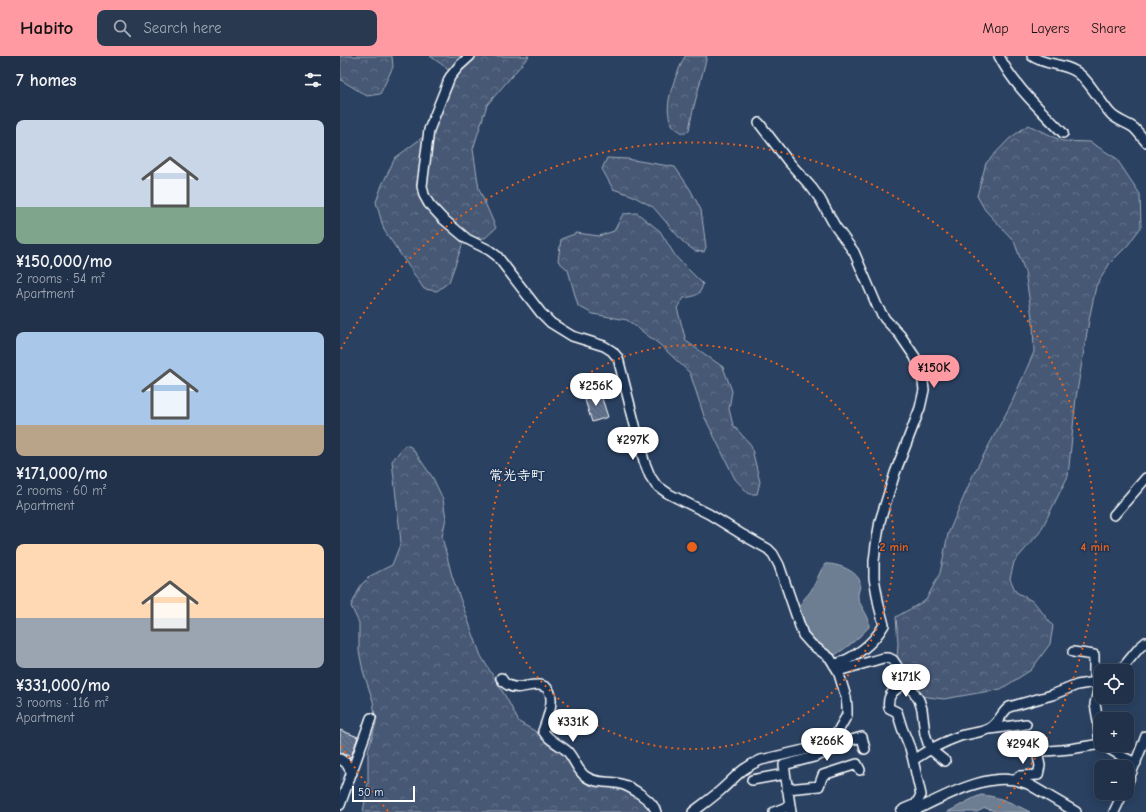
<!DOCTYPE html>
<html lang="en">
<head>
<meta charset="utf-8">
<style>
	body { margin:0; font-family:"Comic Neue","Klee One",sans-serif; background:#283950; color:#f1f3f6; height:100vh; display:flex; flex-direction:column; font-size:15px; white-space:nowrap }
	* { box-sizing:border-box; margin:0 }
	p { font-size:13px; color:#a2a9b4 }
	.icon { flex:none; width:22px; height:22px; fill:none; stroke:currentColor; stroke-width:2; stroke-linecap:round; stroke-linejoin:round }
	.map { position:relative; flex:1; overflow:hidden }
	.panel { display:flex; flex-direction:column; background:#203149; width:340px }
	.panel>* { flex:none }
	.controls { position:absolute; left:754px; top:608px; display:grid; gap:8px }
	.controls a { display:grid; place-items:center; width:40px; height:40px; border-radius:8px; background:#203149; box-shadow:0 2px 10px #0003,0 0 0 1px #3d4c61; font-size:20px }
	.scale { position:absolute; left:12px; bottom:10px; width:63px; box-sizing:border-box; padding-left:4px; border:2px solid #fff; border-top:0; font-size:11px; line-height:14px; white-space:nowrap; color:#fff; -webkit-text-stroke:3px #1d3557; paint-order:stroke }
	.price { position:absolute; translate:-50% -34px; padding:0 9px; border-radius:14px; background:#fff; color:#222; font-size:13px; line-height:26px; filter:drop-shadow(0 1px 2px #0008) }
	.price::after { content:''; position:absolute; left:50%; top:24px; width:12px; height:9px; margin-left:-6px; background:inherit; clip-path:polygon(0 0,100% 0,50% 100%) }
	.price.current { background:#ff9aa2; color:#111 }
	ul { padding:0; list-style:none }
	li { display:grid; align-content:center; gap:8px; height:212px; padding:0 16px }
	li span { display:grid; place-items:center; height:124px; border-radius:8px; color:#555 }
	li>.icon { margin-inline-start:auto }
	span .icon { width:72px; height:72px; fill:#fffc; stroke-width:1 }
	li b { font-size:17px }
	h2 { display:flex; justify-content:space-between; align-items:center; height:48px; padding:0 16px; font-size:17px }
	header { display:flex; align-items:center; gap:24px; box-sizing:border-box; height:56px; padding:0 20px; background:#ff9aa2; color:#111 }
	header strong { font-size:19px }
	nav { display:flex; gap:22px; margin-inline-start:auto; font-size:14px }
	.search { width:280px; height:36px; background:#283950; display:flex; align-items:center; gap:10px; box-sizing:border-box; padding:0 14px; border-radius:8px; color:#a2a9b4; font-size:15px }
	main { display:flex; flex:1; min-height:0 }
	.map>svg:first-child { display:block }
</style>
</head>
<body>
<header>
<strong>Habito</strong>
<div class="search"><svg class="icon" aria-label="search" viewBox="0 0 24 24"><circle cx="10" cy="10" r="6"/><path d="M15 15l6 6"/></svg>Search here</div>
<nav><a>Map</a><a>Layers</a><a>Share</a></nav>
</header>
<main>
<section class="panel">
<h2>7 homes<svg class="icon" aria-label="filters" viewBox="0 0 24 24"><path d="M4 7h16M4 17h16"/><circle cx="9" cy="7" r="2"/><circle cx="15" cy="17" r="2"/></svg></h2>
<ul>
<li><span style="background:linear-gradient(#c9d6e8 70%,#7fa58c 0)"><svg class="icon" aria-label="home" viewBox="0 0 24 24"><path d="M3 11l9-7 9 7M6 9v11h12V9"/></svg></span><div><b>¥150,000/mo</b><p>2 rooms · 54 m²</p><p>Apartment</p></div></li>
<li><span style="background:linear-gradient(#a9c7e8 75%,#b9a48a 0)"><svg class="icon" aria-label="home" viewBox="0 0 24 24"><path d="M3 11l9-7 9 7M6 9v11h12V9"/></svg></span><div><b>¥171,000/mo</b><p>2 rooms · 60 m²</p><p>Apartment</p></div></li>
<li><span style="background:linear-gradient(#ffd9b3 60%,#9aa5b1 0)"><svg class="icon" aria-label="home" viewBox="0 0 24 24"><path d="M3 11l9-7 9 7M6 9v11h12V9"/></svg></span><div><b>¥331,000/mo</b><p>3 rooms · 116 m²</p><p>Apartment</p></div></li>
</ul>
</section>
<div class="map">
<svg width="806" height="756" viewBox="0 0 806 756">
	<defs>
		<pattern id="forest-crowns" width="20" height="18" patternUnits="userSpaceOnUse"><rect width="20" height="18" fill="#465975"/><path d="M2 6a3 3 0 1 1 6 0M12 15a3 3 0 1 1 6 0" fill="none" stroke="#62728a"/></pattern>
		<pattern id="building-back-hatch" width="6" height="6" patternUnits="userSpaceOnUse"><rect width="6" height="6" fill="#5b6c86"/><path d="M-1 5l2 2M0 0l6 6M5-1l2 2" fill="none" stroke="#748298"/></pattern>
	</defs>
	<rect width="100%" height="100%" fill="#2a4161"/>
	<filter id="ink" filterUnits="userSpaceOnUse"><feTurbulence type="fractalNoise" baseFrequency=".025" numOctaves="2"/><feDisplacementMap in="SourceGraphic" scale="8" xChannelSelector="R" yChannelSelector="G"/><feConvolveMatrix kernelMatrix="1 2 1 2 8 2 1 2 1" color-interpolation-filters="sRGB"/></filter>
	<g filter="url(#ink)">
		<path fill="url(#forest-crowns)" stroke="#a2acba" d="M0 0H52L53 11 40 38 27 40 1 24Z
			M90 0H189L147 49 133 93 139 133 156 172 145 182 125 181 109 226 97 235 84 233 44 174 36 146 42 129 55 102 95 72 115 21 104 10Z
			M345 0H367L352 58 349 74 344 78C340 75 334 72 332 68 321 50 337 17 345 0Z
			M688 69 702 75 722 85 750 86 776 102 800 138 801 171 788 189 770 207 756 230 749 264 736 342 728 420 700 476 674 506 670 523 676 536 694 546 713 570 710 588 691 614 661 633 604 643 580 640 557 604 558 587 556 561 586 544 600 517 608 478 633 419 671 348 694 296 693 267 685 216 674 185 645 154 637 140 646 107 669 83Z
			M267 102 287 103 335 111 350 133 361 154 366 191 364 196 355 195 344 187 313 151 291 139 273 133 262 113Z
			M297 157 320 175 336 201 363 228C360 240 355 240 344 242L337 252 346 285 383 311 392 335 389 353 393 369 411 389 420 426 417 438H409L395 423 364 360 350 317 319 288 287 264 253 258 238 250 228 214 218 205 221 183 237 177 259 180 274 175 283 158Z
			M65 389 71 391 77 399 93 422 103 443 106 462 102 481 112 520 141 600 167 643 179 666 200 678 230 701 249 720 279 729 306 744 317 756H23L28 727V695L36 667 33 645 23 615 19 595V567L11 550 21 529 30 520 52 509 61 486 52 405Z"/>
		<path fill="#6d7d92" stroke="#a7b1be" d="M485 508C495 507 517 514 520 526 521 531 517 537 518 542 520 549 525 555 528 562 529 565 529 568 529 571 519 582 508 591 495 599 479 588 462 578 460 557 460 554 459 551 461 548 463 542 469 539 472 533 477 525 479 516 485 508Z
			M641 739C659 740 674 748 690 756H658L645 752 637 756H607C619 751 629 743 641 739Z"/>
		<path fill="url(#building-back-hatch)" stroke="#fff" d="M260 336 268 361 252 366 244 341Z
			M0 674 18 681 11 701 0 696Z"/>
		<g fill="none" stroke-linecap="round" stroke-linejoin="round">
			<g stroke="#fff" stroke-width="12">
				<path id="street" d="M130 0 119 10 110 21 89 74 82 130 84 139 89 148 102 162 127 183 149 194 157 200 201 257 211 267 232 280 264 290 272 295 278 302 304 405 310 420 316 429 329 438 369 458 403 479 428 493 433 498 439 509 463 579 471 588 490 602 498 615 506 641 507 651V659L497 677 484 688 477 691 421 704C401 712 396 721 381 734 372 742 362 749 353 756
					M659 0C674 30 700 53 723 77
					M692 0C704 9 722 7 735 15 749 23 759 45 770 57 777 65 786 66 794 72 798 76 802 81 806 86
					M419 67 448 105 472 132 480 143 495 170 514 196 538 252 545 263 560 279 575 301 582 318 584 334 580 352 555 417 540 465 536 489 534 505V522L539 550 544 569C533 588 516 601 494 609
					M774 459 806 422
					M733 596 754 599V616L758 634 755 648 758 665 759 680 761 688
					M498 615 543 602H549L553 604 579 644 582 653 585 678 590 693 605 705
					M780 615 799 592 806 586
					M161 622C163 625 165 628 168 629 178 635 188 628 199 629 221 631 207 664 203 675 209 685 219 688 227 695 234 702 237 714 245 720 255 728 269 725 281 728 291 731 314 745 316 756
					M568 626C557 632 546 637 549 652L557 656 558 659 562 672 570 692 573 704
					M650 673 686 668
					M763 689 783 701 796 707
					M692 695C715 696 738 692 761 688
					M0 703 6 707 12 717
					M677 723 679 720 698 719 700 710 697 695
					M412 724 445 718
					M787 728 806 680
					M447 733 479 730 483 719 517 708 520 714
					M0 749 31 662
					M434 756 449 750
					M451 756 444 709 474 701 498 692 508 685 522 681 525 693
					M561 756 564 753 576 748 581 739 573 704C588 694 603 686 620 680 630 677 642 677 650 672 659 667 661 657 669 651L712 639 737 629 761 625
					M572 756C604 740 655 711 690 729L736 756
					M774 756 783 737"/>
			</g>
			<use href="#street" stroke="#1d3557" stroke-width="9"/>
		</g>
	</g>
	<g fill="none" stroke="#e96118" stroke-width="2" stroke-dasharray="2 4">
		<circle cx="352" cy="491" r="202"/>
		<path d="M48 755A403 403 0 0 1 1 689M1 293A403 403 0 1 1 656 755"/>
	</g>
	<g text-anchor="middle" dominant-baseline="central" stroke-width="3" stroke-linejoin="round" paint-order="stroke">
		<g font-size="14" font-weight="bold" fill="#fff" stroke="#1d3557">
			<text x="177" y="419">常光寺町</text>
		</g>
	</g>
	<circle cx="352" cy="491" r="6" fill="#e96118" stroke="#1d3557" stroke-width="2"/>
	<g font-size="12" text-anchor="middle" font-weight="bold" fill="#e96118" stroke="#1d3557" stroke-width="3" stroke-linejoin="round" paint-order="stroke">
		<text x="554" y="495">2 min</text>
		<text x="755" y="495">4 min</text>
	</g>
</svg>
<div class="controls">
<a><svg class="icon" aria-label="locate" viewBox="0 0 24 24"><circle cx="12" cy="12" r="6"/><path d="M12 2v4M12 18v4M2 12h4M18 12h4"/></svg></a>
<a>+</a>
<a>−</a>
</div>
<div class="scale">50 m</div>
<b class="price current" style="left:594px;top:333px">¥150K</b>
<b class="price" style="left:256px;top:351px">¥256K</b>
<b class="price" style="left:293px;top:405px">¥297K</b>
<b class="price" style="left:566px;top:642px">¥171K</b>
<b class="price" style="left:233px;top:687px">¥331K</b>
<b class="price" style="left:487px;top:706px">¥266K</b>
<b class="price" style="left:683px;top:709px">¥294K</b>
</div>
</main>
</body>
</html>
